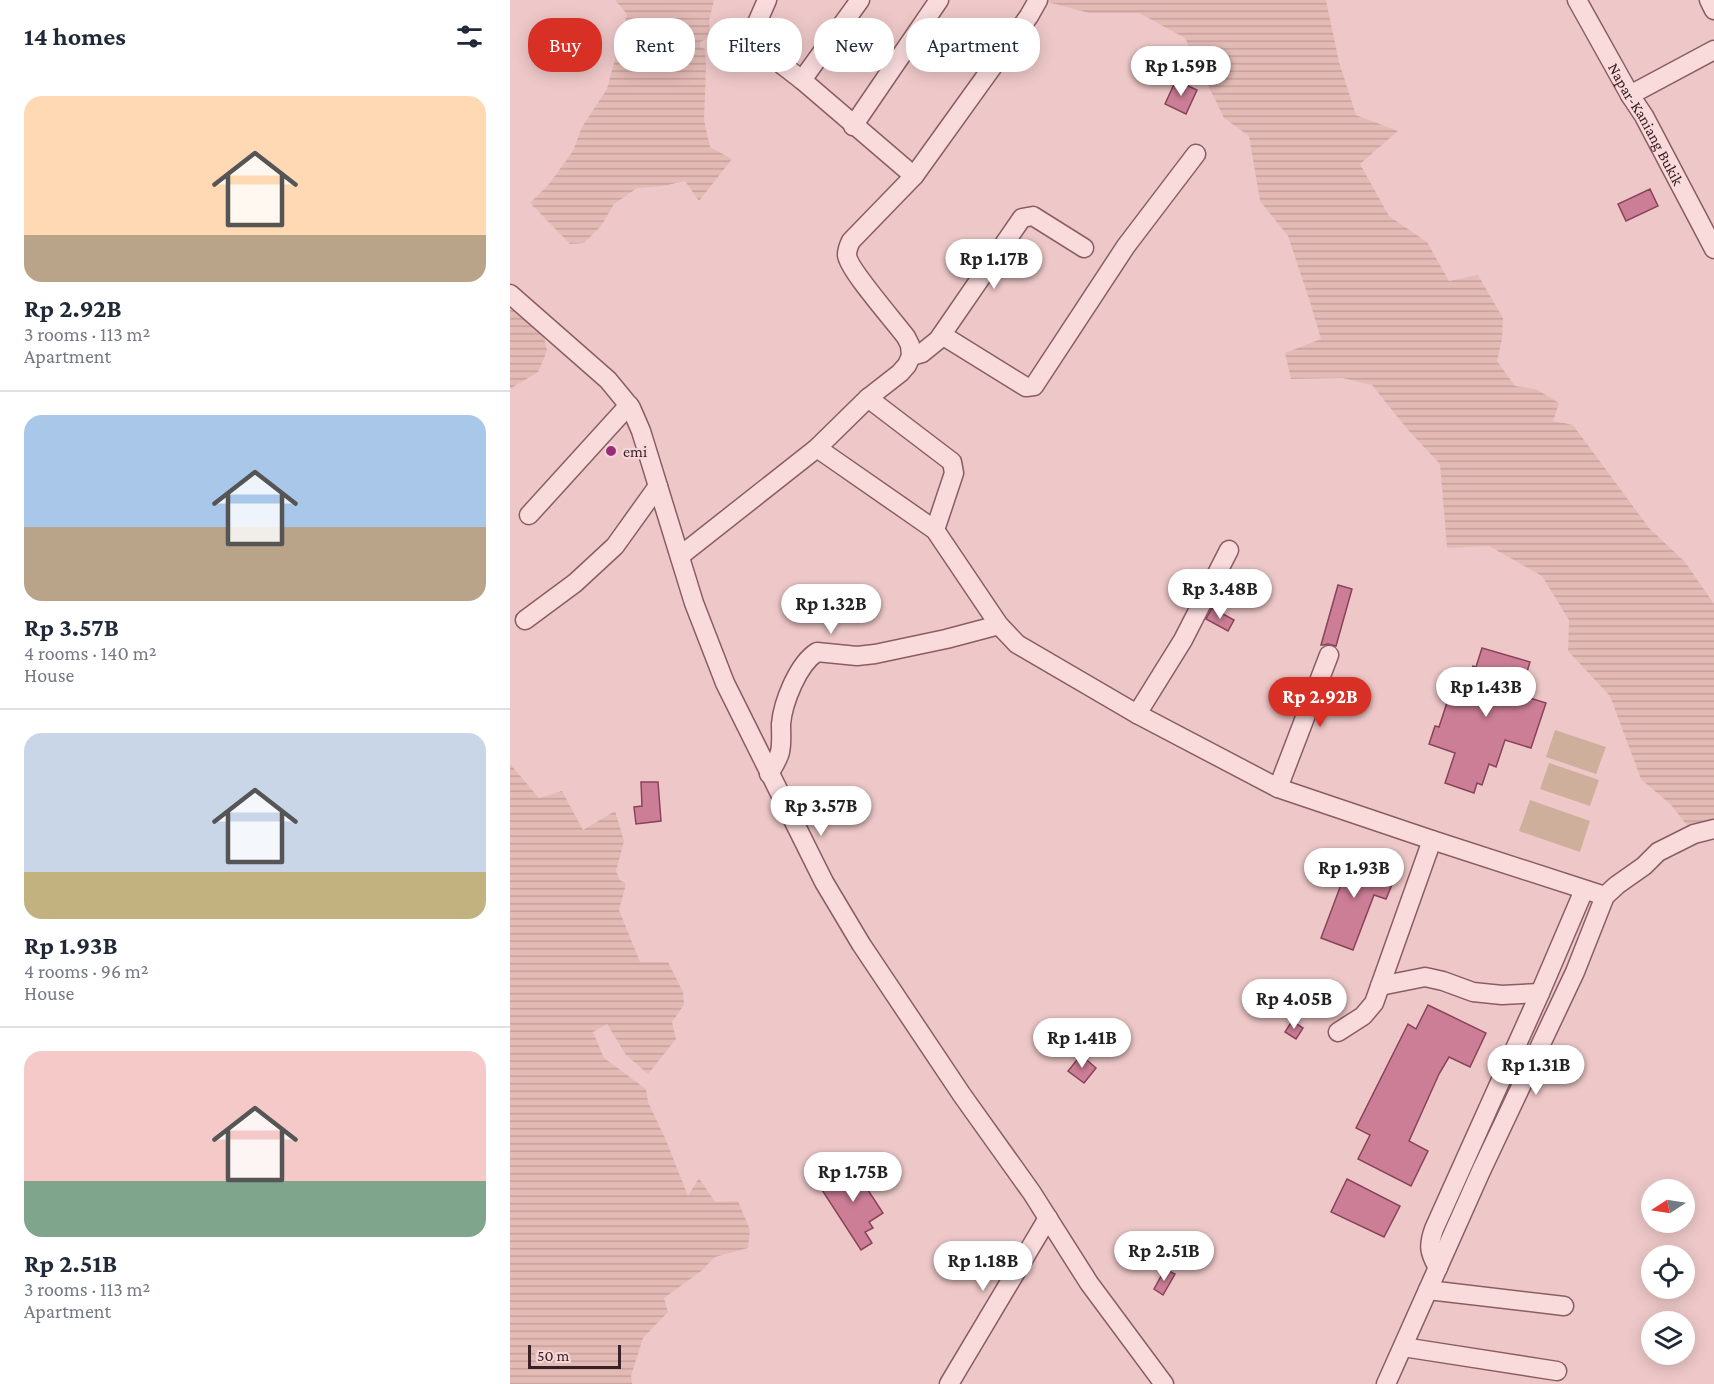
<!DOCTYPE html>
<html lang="en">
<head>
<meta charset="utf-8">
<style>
	body { margin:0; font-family:"Crimson Pro",serif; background:#f6f6f7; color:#1f2937; height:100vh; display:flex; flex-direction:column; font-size:22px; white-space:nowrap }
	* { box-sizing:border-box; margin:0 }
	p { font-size:20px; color:#747a83 }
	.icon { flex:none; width:33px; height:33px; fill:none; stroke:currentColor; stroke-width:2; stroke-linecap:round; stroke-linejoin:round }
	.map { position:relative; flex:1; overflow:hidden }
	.details { display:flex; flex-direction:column; background:#fff; width:510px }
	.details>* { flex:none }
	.guide { position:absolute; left:18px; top:18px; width:570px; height:54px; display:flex; gap:12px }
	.needle { width:39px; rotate:258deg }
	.buttons { position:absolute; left:1131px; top:1179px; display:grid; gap:12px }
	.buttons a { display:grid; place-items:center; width:54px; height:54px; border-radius:50%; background:#fff; box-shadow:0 3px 15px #0003; font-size:30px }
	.scale { position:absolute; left:18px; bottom:15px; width:93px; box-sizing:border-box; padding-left:6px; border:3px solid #3b2027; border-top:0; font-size:16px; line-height:21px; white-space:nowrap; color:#3b2027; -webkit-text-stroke:4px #f6d7d8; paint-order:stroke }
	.price { position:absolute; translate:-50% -51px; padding:0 14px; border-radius:21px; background:#fff; color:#222; font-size:20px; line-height:39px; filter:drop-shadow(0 2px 3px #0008) }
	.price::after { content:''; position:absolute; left:50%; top:36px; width:18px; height:14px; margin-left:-9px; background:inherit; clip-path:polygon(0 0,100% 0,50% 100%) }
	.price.selected { background:#d93025; color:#fff }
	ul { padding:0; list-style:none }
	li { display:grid; align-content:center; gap:12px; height:318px; padding:0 24px }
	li+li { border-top:2px solid #e0e1e3 }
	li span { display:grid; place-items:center; height:186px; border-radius:18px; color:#555 }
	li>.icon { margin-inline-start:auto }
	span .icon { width:108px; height:108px; fill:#fffc; stroke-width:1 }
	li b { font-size:26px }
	h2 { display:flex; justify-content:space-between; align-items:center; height:72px; padding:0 24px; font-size:26px }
	.chip { padding:0 21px; border-radius:24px; background:#fff; box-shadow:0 3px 15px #0003; font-size:21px; line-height:54px }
	.chip.selected { background:#d93025; color:#fff }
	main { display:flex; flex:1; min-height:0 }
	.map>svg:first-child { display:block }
</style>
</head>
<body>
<main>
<section class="details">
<h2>14 homes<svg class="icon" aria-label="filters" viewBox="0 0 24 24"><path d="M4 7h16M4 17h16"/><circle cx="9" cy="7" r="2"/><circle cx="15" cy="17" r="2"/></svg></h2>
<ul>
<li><span style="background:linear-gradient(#ffd9b3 75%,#b9a48a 0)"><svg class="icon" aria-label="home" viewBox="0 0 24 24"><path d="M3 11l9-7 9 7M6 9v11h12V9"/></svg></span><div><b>Rp 2.92B</b><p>3 rooms · 113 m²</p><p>Apartment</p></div></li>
<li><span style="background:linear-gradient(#a9c7e8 60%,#b9a48a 0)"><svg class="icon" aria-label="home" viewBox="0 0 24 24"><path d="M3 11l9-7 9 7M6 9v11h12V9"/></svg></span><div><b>Rp 3.57B</b><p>4 rooms · 140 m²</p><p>House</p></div></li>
<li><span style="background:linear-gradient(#c9d6e8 75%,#c2b280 0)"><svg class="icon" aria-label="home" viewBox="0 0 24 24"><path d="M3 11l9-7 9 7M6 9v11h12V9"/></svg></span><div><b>Rp 1.93B</b><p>4 rooms · 96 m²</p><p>House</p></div></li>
<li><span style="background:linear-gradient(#f6c9c9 70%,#7fa58c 0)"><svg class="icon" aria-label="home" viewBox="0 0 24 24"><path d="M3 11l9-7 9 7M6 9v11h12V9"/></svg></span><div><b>Rp 2.51B</b><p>3 rooms · 113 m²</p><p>Apartment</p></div></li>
</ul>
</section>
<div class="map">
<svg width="1204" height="1384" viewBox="0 0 1204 1384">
	<defs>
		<pattern id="farmland-rules" width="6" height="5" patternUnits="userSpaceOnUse" patternTransform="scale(1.5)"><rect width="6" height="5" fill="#e4bab5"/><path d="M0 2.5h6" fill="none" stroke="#c4a09c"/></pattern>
	</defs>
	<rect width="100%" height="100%" fill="#eec8c8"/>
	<path fill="url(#farmland-rules)" d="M105 0H204L199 21 200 37 190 42V47L195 49 196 68 194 120 200 147 222 159 189 201 175 181 153 186 127 188 104 204 91 226 74 243 60 244 20 203 39 184 63 151 72 127 97 89 117 14Z
		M530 0H816L829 62 846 115 888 131 850 164 879 216 917 242 939 281 968 275 993 318 992 339 987 361 1005 386 1026 389 1049 403 1043 421 1063 425 1139 528 1175 562 1204 604V829L1184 834 1161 805 1131 779 1100 696 1058 651 1059 620 1032 576 979 546 937 548 930 464 898 430 862 385 833 378 781 379 775 353 811 339 799 299 778 236 750 201 739 136 714 118 675 38 629 13H579Z
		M0 294 30 320 37 351 28 372 0 389Z
		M0 764 29 798 52 791 73 830 105 811 114 841 106 871 110 880 116 884 109 910 130 962H158L173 992 174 1005 162 1022 166 1039 138 1074 116 1055 97 1024 83 1032 94 1058 136 1089 138 1102 156 1140 178 1196 189 1178 205 1202 228 1201 240 1230 238 1248 205 1257 190 1272 154 1298 158 1312 133 1338 121 1376 122 1384H0Z"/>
	<path fill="#cdaf9b" d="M1045 730 1096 747 1086 774 1036 757Z
		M1039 763 1089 780 1080 806 1030 789Z
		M1020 800 1080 821 1070 852 1009 831Z"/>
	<path fill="#cc7e96" stroke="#89435a" stroke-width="1.5" d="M666 80 687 90 676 114 655 104Z
		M1140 189 1148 206 1116 221 1108 204Z
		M828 585 842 589 826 646 818 644 813 645H811Z
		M702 608 724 620 718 631 696 619Z
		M972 648 1020 662 1010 695 1036 703 1021 748 995 740 986 767 979 764 972 785 967 783 964 793 935 783 945 753 919 744 925 726 929 727 946 675 958 679 963 666 966 667Z
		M131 782H148L151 821 126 824 124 807 132 806Z
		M829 853 886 875 876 899 864 895 843 950 811 938 832 882 819 877Z
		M802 980 823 992 814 1010 792 999Z
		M918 1005 976 1033 960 1067 939 1057 929 1074 899 1141 918 1151 901 1186 848 1159 860 1135 846 1128 898 1024 906 1029Z
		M782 1021 793 1028 786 1039 775 1032Z
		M571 1055 586 1068 574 1083 558 1071Z
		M337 1158 373 1213 359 1222 363 1228 355 1232 362 1243 351 1250 312 1190 331 1177 324 1167Z
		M837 1179 890 1206 874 1237 821 1212Z
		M655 1269 665 1274 653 1295 644 1289Z"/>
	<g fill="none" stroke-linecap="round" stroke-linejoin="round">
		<g stroke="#8a5d65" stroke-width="21">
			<g id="minor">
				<path d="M257 0 243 32 242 37 244 43 292 80 404 176"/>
				<path id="s1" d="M1067 0 1120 95 1134 116 1204 249"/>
				<path d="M1199 0 1204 10"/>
				<path d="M292 80 350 0"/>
				<path d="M1120 95 1204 50"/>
				<path d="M343 126 429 0"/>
				<path d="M0 294 98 380 121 408 131 431 184 603 215 683 314 882 351 944 452 1095 522 1193 579 1283 654 1384"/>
				<path d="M432 335 516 387 524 386 616 246 686 154"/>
				<path d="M401 356 412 353 428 340 512 218 523 216 574 248"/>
				<path d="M358 398 442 462 444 473 425 530"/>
				<path d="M307 448 425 530 489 625 507 644 627 714 768 788 922 840 1095 896"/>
				<path d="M19 515 119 405"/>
				<path d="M170 556 307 448 358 398 390 373 397 365 401 356 400 345 396 337C385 322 338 269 337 255 337 250 339 245 341 241L404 176 519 16 528 0"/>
				<path d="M15 620 65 583 105 546 148 486"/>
				<path d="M627 714 673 640 719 550"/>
				<path d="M259 774C263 767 268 760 270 752 272 743 271 733 271 724 273 702 288 664 307 652L347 656 365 654 436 639 489 625"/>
				<path d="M768 788 819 655"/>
				<path d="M870 986 915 977 933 981 963 992 992 995 1030 993"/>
				<path d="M828 1032 853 1016 864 1003 922 840"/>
				<path d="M928 1268C919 1252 918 1246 924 1229L1030 993 1074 890"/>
				<path d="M918 1290 1054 1306"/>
				<path d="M893 1347 1047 1371"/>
				<path d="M439 1384 538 1218"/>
				<path d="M876 1384 971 1171 1065 972 1095 896 1107 885 1134 866 1148 852 1184 834 1204 829"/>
			</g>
		</g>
		<use href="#minor" stroke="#f9dbdc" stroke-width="18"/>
	</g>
	<circle fill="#992d7c" stroke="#f6d7d8" stroke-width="2" cx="101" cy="451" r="6"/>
	<g text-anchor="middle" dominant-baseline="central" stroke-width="4.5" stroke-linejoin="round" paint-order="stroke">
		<g font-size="16" fill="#3b2027" stroke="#f6d7d8">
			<text stroke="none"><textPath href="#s1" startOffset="142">Napar-Kaniang Bukik</textPath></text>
		</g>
		<g font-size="16" fill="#3b2027" stroke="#f6d7d8" text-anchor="start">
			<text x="113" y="451">emi</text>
		</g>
	</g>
</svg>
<div class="buttons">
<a><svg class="needle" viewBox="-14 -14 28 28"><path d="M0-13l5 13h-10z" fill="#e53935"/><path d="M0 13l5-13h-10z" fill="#747a83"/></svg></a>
<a><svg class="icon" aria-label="locate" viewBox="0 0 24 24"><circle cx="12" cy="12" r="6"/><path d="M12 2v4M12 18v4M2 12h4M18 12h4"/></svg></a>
<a><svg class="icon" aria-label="layers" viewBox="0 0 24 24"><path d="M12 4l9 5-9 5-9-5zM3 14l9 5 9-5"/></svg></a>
</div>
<div class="scale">50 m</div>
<b class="price" style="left:671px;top:97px">Rp 1.59B</b>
<b class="price" style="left:484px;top:290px">Rp 1.17B</b>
<b class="price" style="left:710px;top:620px">Rp 3.48B</b>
<b class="price" style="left:321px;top:635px">Rp 1.32B</b>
<b class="price" style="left:976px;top:718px">Rp 1.43B</b>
<b class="price selected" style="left:810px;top:728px">Rp 2.92B</b>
<b class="price" style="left:311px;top:837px">Rp 3.57B</b>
<b class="price" style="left:844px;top:899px">Rp 1.93B</b>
<b class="price" style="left:784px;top:1030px">Rp 4.05B</b>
<b class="price" style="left:572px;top:1069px">Rp 1.41B</b>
<b class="price" style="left:1026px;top:1096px">Rp 1.31B</b>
<b class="price" style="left:343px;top:1203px">Rp 1.75B</b>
<b class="price" style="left:654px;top:1282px">Rp 2.51B</b>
<b class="price" style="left:473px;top:1292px">Rp 1.18B</b>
<div class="guide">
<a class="chip selected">Buy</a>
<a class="chip">Rent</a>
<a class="chip">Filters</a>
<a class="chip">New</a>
<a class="chip">Apartment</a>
</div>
</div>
</main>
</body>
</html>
